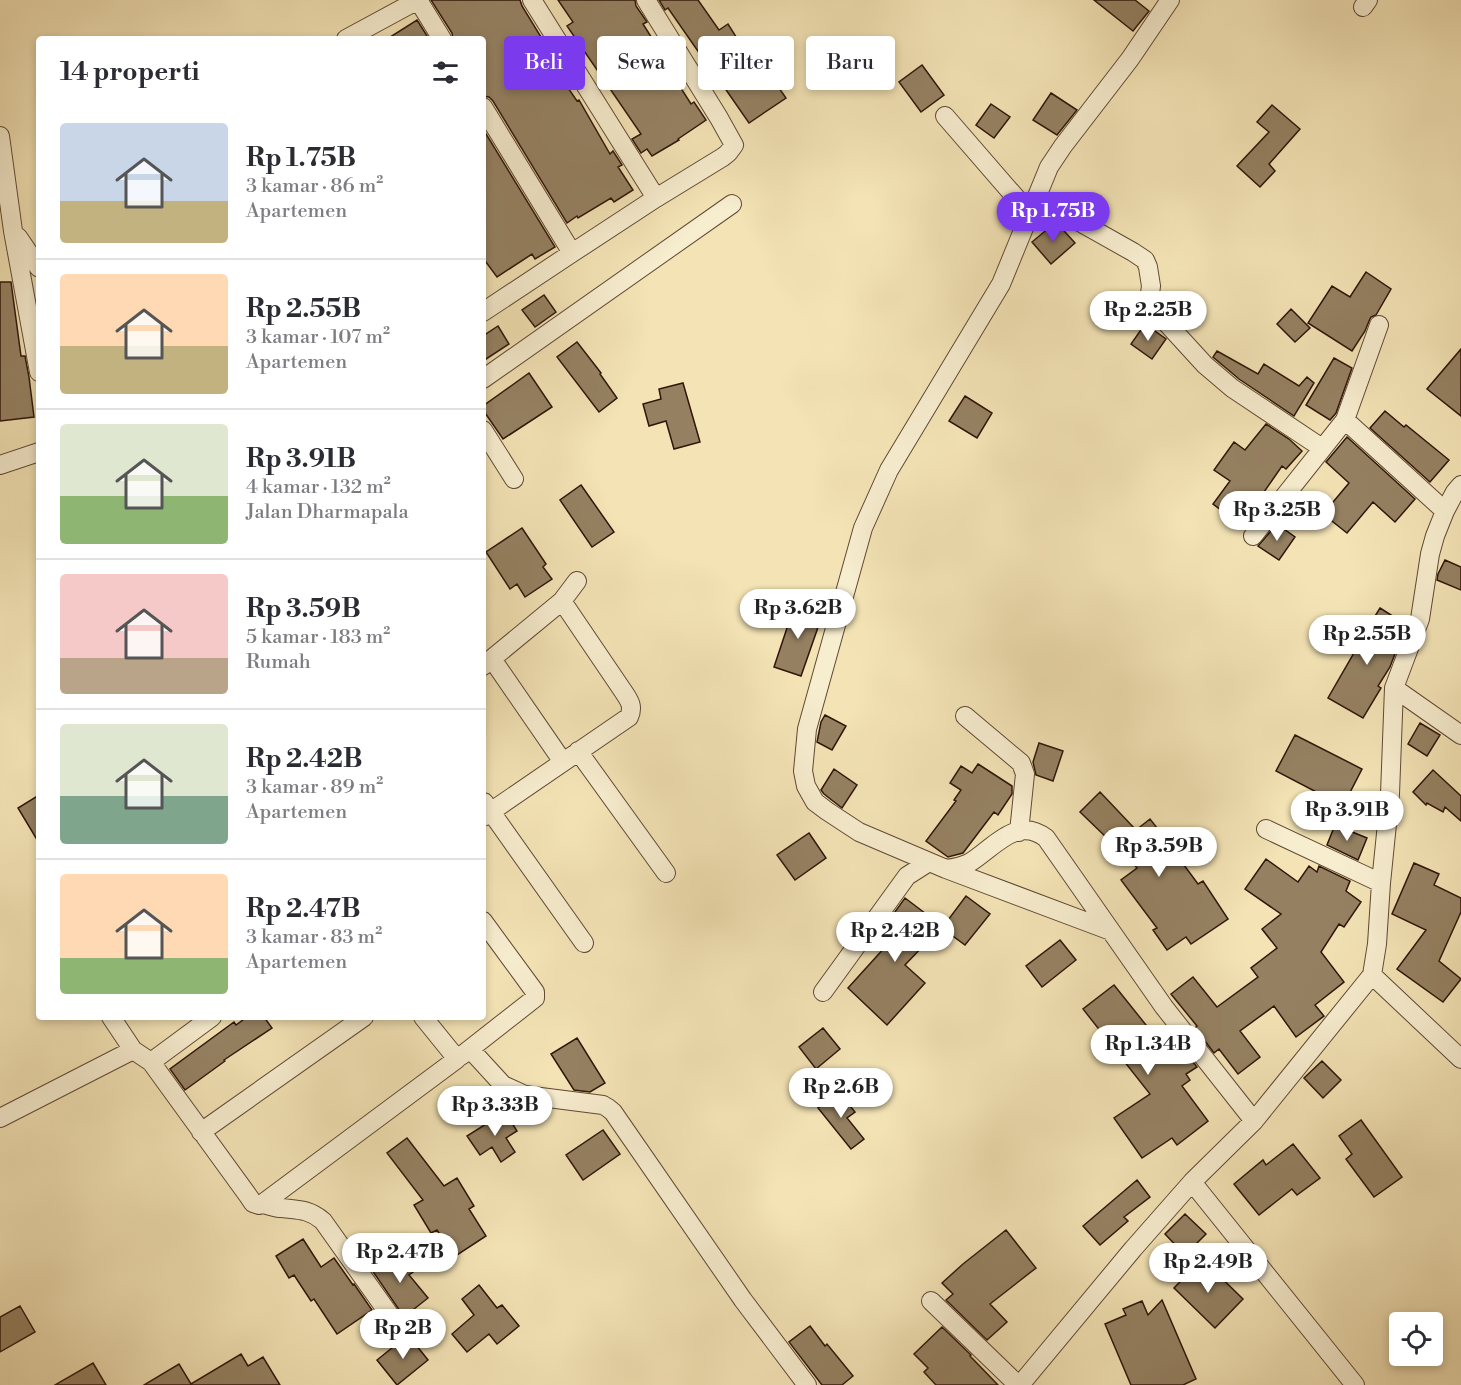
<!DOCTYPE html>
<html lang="id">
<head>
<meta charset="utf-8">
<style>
	body { margin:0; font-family:"Libre Bodoni",serif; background:#f2f2f3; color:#2b2b33; height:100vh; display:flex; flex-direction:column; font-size:22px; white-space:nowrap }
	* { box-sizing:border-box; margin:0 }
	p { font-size:20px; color:#7c7c81 }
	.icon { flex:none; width:33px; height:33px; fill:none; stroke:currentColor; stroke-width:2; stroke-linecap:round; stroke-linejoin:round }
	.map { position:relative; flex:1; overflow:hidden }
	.panel { position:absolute; left:36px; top:36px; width:450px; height:984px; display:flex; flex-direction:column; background:#fff; border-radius:6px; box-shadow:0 3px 9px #0003 }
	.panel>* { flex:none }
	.hud { position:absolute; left:504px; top:36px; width:570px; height:54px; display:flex; gap:12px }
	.fabs { position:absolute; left:1389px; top:1312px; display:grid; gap:12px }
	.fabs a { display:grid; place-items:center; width:54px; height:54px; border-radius:6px; background:#fff; box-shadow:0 3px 9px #0003; font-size:30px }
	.price { position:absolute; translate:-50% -51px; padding:0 14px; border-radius:21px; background:#fff; color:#222; font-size:20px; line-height:39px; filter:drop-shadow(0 2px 3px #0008) }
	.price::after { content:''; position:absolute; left:50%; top:36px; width:18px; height:14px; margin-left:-9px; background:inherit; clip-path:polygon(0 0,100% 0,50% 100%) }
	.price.selected { background:#7c3aed; color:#fff }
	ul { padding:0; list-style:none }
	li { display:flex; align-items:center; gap:18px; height:150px; padding:0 24px }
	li+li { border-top:2px solid #e1e1e2 }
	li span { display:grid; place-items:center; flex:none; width:168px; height:120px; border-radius:6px; color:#555 }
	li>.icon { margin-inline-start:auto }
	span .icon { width:72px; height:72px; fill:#fffc; stroke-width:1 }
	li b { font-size:26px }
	h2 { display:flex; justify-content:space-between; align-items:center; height:72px; padding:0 24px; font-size:26px }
	.chip { padding:0 21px; border-radius:6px; background:#fff; box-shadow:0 3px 9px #0003; font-size:21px; line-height:54px }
	.chip.selected { background:#7c3aed; color:#fff }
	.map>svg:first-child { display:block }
</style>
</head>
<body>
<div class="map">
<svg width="1461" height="1385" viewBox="0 0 1461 1385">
	<rect width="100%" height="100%" fill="#f3e3b5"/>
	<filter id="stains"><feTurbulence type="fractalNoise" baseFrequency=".00333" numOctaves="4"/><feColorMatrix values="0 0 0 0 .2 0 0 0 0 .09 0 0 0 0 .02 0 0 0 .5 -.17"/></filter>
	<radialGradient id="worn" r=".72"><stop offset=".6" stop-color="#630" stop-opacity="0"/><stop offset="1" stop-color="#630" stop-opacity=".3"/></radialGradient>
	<path fill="#958162" stroke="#2f1609" stroke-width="1.5" d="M431 0H520L522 6 555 60 551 63 577 101 579 100 610 154 613 151 622 165 618 167 633 190 614 202 611 198 578 218 577 216 567 223 493 101 489 97 483 96V39H453L452 33Z
		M558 0H635L636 6 647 22 643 24 672 70 670 71 691 104 694 102 706 120 678 139 679 140 652 156 647 149 641 153 632 139 641 134 567 26 573 22Z
		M659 0H698L719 30 728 24 740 43 733 48 751 74 763 65 786 98 749 123 722 84 720 86 708 68 709 67 668 8 665 10Z
		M1094 0H1135L1149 11 1133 31Z
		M417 20 429 39H387Z
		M922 65 944 95 921 112 899 82Z
		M1051 93 1077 110 1057 135 1033 120Z
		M991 104 1010 117 994 138 976 125Z
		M1272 105 1300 129 1269 164 1275 171 1260 187 1237 166 1269 132 1257 122Z
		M483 129 555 247 535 259 532 254 497 277 483 258Z
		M1056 222 1075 243 1051 264 1032 242Z
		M1366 272 1391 289 1376 315 1371 317 1369 321 1365 331 1352 351 1308 323 1332 286 1350 297Z
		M0 282H11L21 356H25L29 377 34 417 0 421Z
		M544 295 556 312 535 327 522 310Z
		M1291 309 1310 328 1295 342 1277 324Z
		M1145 324 1166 339 1152 359 1131 344Z
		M498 326 509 344 483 361V336Z
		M577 342 601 373 600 374 617 398 599 412 557 357Z
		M1461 349V416L1427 389Z
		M1217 351 1258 374 1264 364 1299 386 1307 377 1314 383 1294 416 1239 379 1213 357Z
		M1334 358 1352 368 1336 413 1330 420 1306 405Z
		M529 373 552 407 503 439 483 410V406Z
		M683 383 700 442 674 449 666 421 649 426 643 404 661 399 659 389Z
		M965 396 992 413 977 438 949 421Z
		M1385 411 1404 427 1406 425 1449 460 1430 482 1370 428Z
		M1266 424 1289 439 1302 451 1286 469 1282 466 1255 505H1256L1253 508 1258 512 1245 528 1213 504 1230 481 1214 470 1234 442 1245 450Z
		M1347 437 1415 499 1395 522 1373 502 1347 533 1323 514 1349 483 1326 462Z
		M581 485 614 532 592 547 560 500Z
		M1277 524 1295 537 1279 560 1258 546Z
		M522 528 546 564 543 567 552 579 525 597 517 584 510 589 486 552Z
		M1445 560 1461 567V590L1437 580 1438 574Z
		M795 604 823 613 801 676 774 667Z
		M1380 608 1402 622 1387 645 1396 651 1390 667 1378 686 1381 688 1363 718 1328 698 1355 651 1354 650Z
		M825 715 846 726 832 750 817 742 821 722Z
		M1420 723 1440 735 1427 756 1408 744Z
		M1295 735 1362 769 1343 806 1276 771Z
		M1039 743 1063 751 1053 781 1036 775 1033 762Z
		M978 764 1012 786V794L998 815 994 812 963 853 948 857 926 841 956 801 954 800 961 790 950 783 961 766 972 773Z
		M834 769 857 785 842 808 824 794 821 790Z
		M1433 770 1461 796V821L1445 807 1443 812 1427 803 1426 805 1413 792Z
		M1100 792 1136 830 1150 819 1165 838H1164L1198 884 1203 881 1228 919 1191 944 1186 937 1167 950 1153 930 1157 928 1121 880 1137 868 1111 836 1108 839 1080 812Z
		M39 795V843L18 808Z
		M1335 825 1367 838 1358 860 1327 845Z
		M809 833 826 858 795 880 777 855Z
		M1266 859 1298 882 1309 866 1317 872 1319 866 1350 881 1346 891 1361 902 1344 927 1339 924 1321 952 1344 982 1315 1005 1324 1016 1296 1037 1274 1006 1240 1031 1260 1057 1238 1074 1219 1049 1214 1053 1195 1028 1197 1026 1171 994 1193 977 1217 1007 1258 977 1251 968 1277 948 1262 929 1281 914 1245 889Z
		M1414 863 1439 874 1434 885 1461 898V912L1439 961 1461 979 1443 1002 1397 969 1426 930 1392 914Z
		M966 896 990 914 965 945 942 928Z
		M905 898 942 926 905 965 925 983 887 1025 848 988 886 946 876 938Z
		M1060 940 1076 960 1042 987 1026 966Z
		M1114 985 1166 1050 1177 1042 1197 1067 1186 1074 1190 1080 1182 1086 1208 1121 1177 1145 1172 1138 1142 1158 1114 1118 1150 1094 1083 1009Z
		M247 1017H264L272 1028 224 1060 225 1061 185 1090 170 1069 234 1022 236 1025Z
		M823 1028 840 1049 816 1069 799 1047Z
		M577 1038 605 1083 590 1092 574 1090 551 1054Z
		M1322 1061 1341 1080 1323 1098 1304 1078Z
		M839 1092 855 1112 847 1118 864 1139 851 1149 818 1108Z
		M505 1112 517 1131 506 1138 515 1152 501 1162 492 1147 480 1155 467 1136Z
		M1361 1120 1402 1177 1374 1197 1346 1159 1352 1154 1339 1136Z
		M603 1130 620 1154 583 1180 566 1155Z
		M407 1138 444 1186 457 1178 474 1206 469 1209 486 1236 454 1257 437 1230 431 1233 414 1205 423 1200 387 1153Z
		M1293 1144 1320 1178 1297 1195 1292 1189 1259 1215 1234 1184 1263 1160 1266 1165Z
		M1137 1180 1150 1197 1124 1217 1128 1221 1100 1245 1083 1226Z
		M1185 1214 1206 1234 1185 1255 1165 1234Z
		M1006 1230 1036 1268 990 1304 1007 1322 987 1340 946 1300 953 1294 942 1283 963 1264Z
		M303 1239 321 1267 334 1258 353 1285 354 1284 372 1310 337 1334 314 1299 311 1301 294 1275 289 1278 276 1256Z
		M397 1251 413 1272 409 1275 428 1298 404 1317 372 1270Z
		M1202 1259 1243 1299 1215 1328 1174 1288Z
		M479 1285 497 1308 502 1305 519 1326 497 1344 489 1334 467 1352 452 1334 474 1315 462 1299Z
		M1162 1300 1196 1379 1183 1385H1131L1105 1324 1126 1315 1123 1309 1142 1301 1148 1315Z
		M20 1306 35 1332 0 1352V1317Z
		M810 1326 825 1346 827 1344 853 1376 842 1385H822L789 1342Z
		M942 1327 971 1355 970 1356 998 1385H936L924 1372 928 1368 914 1354Z
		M408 1335 428 1360 397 1385 377 1360Z
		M241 1354 248 1366 263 1357 280 1385H144L179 1364 191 1384Z
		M93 1363 106 1385H55Z"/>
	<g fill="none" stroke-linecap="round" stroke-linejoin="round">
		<g stroke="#604934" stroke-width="20">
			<path id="street" d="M532 0 656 198
				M1170 0 1130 59 1063 146 1049 167 1001 284 889 470 863 528 807 729 803 771 806 786 815 802 827 811 859 832 946 869C954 868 961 867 969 863 993 849 1016 815 1046 838L1164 1007 1254 1121
				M1363 7 1368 0
				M346 39 418 0 442 39
				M483 107 572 253 483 312
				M945 116 1030 214
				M0 136 13 231 39 372
				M1037 198 1133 252 1145 260 1148 267 1151 286 1149 301 1151 306 1205 365 1232 388 1322 448
				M18 237 39 268
				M572 253 656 198 723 157 728 153 734 145 719 118 646 0
				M1379 325 1345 420 1445 511
				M483 379 732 204
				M483 430 514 479
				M0 465 39 452
				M1253 536 1345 420
				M492 659 563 762
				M483 666 562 601 577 581
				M1394 688 1461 735
				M965 716 1021 763 1025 774 1019 832
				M578 751 666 873
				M484 802 584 943
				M483 817 629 717C634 706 629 700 623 691L562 601
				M1266 829 1381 883
				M946 869 1111 931
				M1372 975 1461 1059
				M823 992 907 876 929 862
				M470 1049 503 1085 525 1095 603 1105 608 1108 613 1112 743 1300 807 1385
				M133 1050 151 1062 249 1197 253 1203 259 1205 262 1204 457 1059 423 1017
				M461 1056 535 998V992L483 921
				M151 1062 212 1017
				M0 1118 133 1050 111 1017
				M201 1132 364 1017
				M1192 1182 1355 1385
				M262 1204C269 1205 275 1208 281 1208 299 1210 309 1209 323 1221L394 1321
				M931 1301 1018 1385
				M1020 1385 1133 1249 1192 1182 1254 1121 1372 975 1377 944 1381 883 1390 794 1394 688 1420 619 1430 554 1435 536 1445 511 1455 492 1461 485"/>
		</g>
		<use href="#street" stroke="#f7edcf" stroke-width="18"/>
	</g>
	<rect width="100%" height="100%" filter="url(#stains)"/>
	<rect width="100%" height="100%" fill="url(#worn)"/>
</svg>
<div class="fabs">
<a><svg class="icon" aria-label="locate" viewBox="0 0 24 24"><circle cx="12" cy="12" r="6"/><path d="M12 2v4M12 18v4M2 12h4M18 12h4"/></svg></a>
</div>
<b class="price selected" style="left:1053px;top:243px">Rp 1.75B</b>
<b class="price" style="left:1148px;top:342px">Rp 2.25B</b>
<b class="price" style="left:1277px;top:542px">Rp 3.25B</b>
<b class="price" style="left:798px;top:640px">Rp 3.62B</b>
<b class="price" style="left:1367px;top:666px">Rp 2.55B</b>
<b class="price" style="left:1347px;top:842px">Rp 3.91B</b>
<b class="price" style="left:1159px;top:878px">Rp 3.59B</b>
<b class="price" style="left:895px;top:963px">Rp 2.42B</b>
<b class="price" style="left:1148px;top:1076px">Rp 1.34B</b>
<b class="price" style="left:841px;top:1119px">Rp 2.6B</b>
<b class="price" style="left:495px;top:1137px">Rp 3.33B</b>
<b class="price" style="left:400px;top:1284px">Rp 2.47B</b>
<b class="price" style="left:1208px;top:1294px">Rp 2.49B</b>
<b class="price" style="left:403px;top:1360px">Rp 2B</b>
<div class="hud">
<a class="chip selected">Beli</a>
<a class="chip">Sewa</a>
<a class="chip">Filter</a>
<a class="chip">Baru</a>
</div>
<section class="panel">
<h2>14 properti<svg class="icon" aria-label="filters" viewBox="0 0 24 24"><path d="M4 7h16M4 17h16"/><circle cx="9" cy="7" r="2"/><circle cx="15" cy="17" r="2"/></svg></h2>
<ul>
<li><span style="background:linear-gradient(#c9d6e8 65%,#c2b280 0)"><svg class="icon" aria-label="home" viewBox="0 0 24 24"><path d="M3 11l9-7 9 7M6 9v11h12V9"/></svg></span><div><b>Rp 1.75B</b><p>3 kamar · 86 m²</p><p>Apartemen</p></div></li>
<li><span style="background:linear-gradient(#ffd9b3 60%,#c2b280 0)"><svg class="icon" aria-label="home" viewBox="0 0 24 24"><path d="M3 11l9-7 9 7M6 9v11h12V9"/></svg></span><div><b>Rp 2.55B</b><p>3 kamar · 107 m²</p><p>Apartemen</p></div></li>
<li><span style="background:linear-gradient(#dfe7d0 60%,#8fb573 0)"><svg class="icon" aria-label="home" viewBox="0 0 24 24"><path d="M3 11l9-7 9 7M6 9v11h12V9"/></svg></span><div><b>Rp 3.91B</b><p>4 kamar · 132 m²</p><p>Jalan Dharmapala</p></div></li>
<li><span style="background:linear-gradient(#f6c9c9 70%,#b9a48a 0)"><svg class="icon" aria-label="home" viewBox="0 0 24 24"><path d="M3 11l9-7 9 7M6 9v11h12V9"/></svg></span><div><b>Rp 3.59B</b><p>5 kamar · 183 m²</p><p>Rumah</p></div></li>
<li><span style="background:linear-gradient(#dfe7d0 60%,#7fa58c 0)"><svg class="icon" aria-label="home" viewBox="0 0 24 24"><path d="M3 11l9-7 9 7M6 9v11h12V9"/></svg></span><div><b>Rp 2.42B</b><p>3 kamar · 89 m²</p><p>Apartemen</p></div></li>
<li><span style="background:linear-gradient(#ffd9b3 70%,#8fb573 0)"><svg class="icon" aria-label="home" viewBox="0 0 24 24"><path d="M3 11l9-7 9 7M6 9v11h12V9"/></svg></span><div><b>Rp 2.47B</b><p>3 kamar · 83 m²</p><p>Apartemen</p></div></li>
</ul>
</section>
</div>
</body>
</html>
